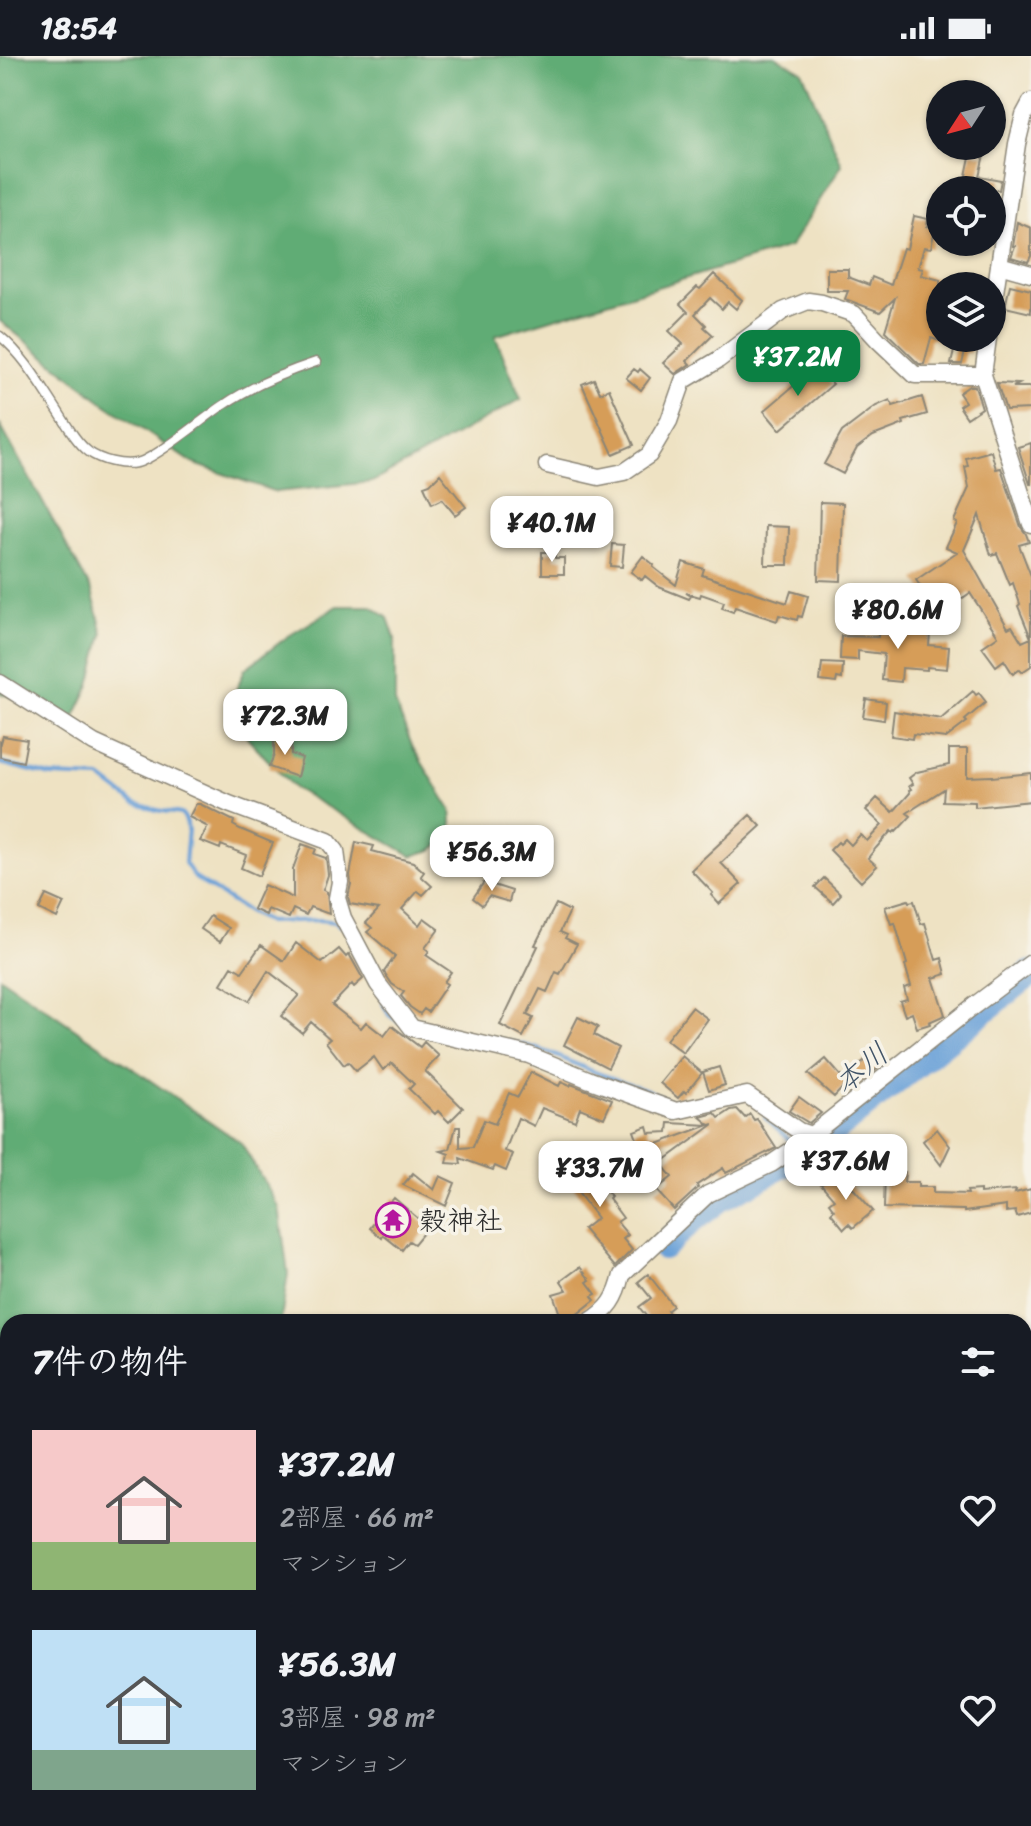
<!DOCTYPE html>
<html lang="ja">
<head>
<meta charset="utf-8">
<style>
	body { margin:0; font-family:Sriracha,"Klee One",sans-serif; background:#20242c; color:#f1f3f6; height:100vh; display:flex; flex-direction:column; font-size:30px; white-space:nowrap }
	* { box-sizing:border-box; margin:0 }
	p { font-size:26px; color:#9ea1a6 }
	.icon { flex:none; width:44px; height:44px; fill:none; stroke:currentColor; stroke-width:2; stroke-linecap:round; stroke-linejoin:round }
	.map { position:relative; flex:1; overflow:hidden }
	.panel { position:absolute; left:0px; top:1258px; width:1032px; height:512px; display:flex; flex-direction:column; background:#171b24; border-radius:24px 24px 0 0; box-shadow:0 2px 6px #0004 }
	.panel>* { flex:none }
	.needle { width:52px; rotate:234deg }
	.tools { position:absolute; left:926px; top:24px; display:grid; gap:16px }
	.tools a { display:grid; place-items:center; width:80px; height:80px; border-radius:50%; background:#171b24; box-shadow:0 2px 6px #0004; font-size:40px }
	.price { position:absolute; translate:-50% -68px; padding:0 18px; border-radius:16px; background:#fff; color:#222; font-size:26px; line-height:52px; filter:drop-shadow(0 2px 4px #0008) }
	.price::after { content:''; position:absolute; left:50%; top:48px; width:24px; height:18px; margin-left:-12px; background:inherit; clip-path:polygon(0 0,100% 0,50% 100%) }
	.price.selected { background:#0b8043; color:#fff }
	ul { padding:0; list-style:none }
	li { display:flex; align-items:center; gap:24px; height:200px; padding:0 32px }
	li span { display:grid; place-items:center; flex:none; width:224px; height:160px; border-radius:0px; color:#555 }
	li>.icon { margin-inline-start:auto }
	span .icon { width:96px; height:96px; fill:#fffc; stroke-width:1 }
	li b { font-size:34px }
	h2 { display:flex; justify-content:space-between; align-items:center; height:96px; padding:0 32px; font-size:34px }
	.status { display:flex; justify-content:space-between; align-items:center; height:56px; padding:0 40px; background:#171b24; direction:ltr }
	.status svg { height:22px; fill:currentColor }
	.map>svg:first-child { display:block }
</style>
</head>
<body>
<div class="status"><b>18:54</b><svg viewBox="0 0 49 12"><path d="M0 12V9h3v3zM5 12V6h3v6zM10 12V3h3v9zM15 12V0h3v12zM26 1h20v11H26zM47 4h2v5h-2z"/></svg></div>
<div class="map">
<svg width="1031" height="1770" viewBox="0 0 1031 1770">
	<rect width="100%" height="100%" fill="#f7f3e8"/>
	<filter id="ink" filterUnits="userSpaceOnUse"><feTurbulence type="fractalNoise" baseFrequency=".0125" numOctaves="2"/><feDisplacementMap in="SourceGraphic" scale="16" xChannelSelector="R" yChannelSelector="G"/><feConvolveMatrix kernelMatrix="1 2 1 2 8 2 1 2 1" color-interpolation-filters="sRGB"/></filter>
	<filter id="wash" filterUnits="userSpaceOnUse"><feTurbulence type="fractalNoise" baseFrequency=".006" numOctaves="4" result="noise"/><feDisplacementMap in="SourceGraphic" scale="32" xChannelSelector="R" yChannelSelector="G"/><feGaussianBlur stdDeviation="1.8" result="paint"/><feColorMatrix in="noise" values="0 0 0 0 0 0 0 0 0 0 0 0 0 0 0 0 0 1.4 0 .05"/><feComposite in="paint" operator="in"/></filter>
	<g filter="url(#wash)">
		<rect width="100%" height="100%" fill="#eee2c3"/>
		<path fill="#61ac74" stroke="#466c50" stroke-width="2" d="M0 0H775L802 15 842 109 790 191 495 280 521 343 372 426 276 436 192 407 105 348 0 265Z
			M0 369 92 535 103 578 90 629 74 662 0 637Z
			M338 550H371L388 562 395 582V647L413 692 451 754 453 778 432 794 412 800 294 732 249 684 230 648 245 613 287 581Z
			M0 921 241 1087 279 1151 288 1218 281 1264 279 1266H8V1676L0 1680Z
			M1024 1422 1031 1483V1509L1024 1521Z
			M1024 1680 1031 1689V1770H155L161 1762H1024Z"/>
		<g fill="none" stroke-linecap="round" stroke-linejoin="round">
			<path stroke="#6aa1d8" stroke-width="4" d="M0 707 51 720 101 722 134 747 157 754 181 758 185 763 188 773 185 807 195 822 249 857 268 866 320 864 335 866 340 870
				M383 947 389 959 398 965
				M503 985C540 989 571 1008 606 1020 630 1029 648 1032 671 1046
				M765 1061 794 1088"/>
			<path stroke="#6aa1d8" stroke-width="26" d="M663 1191 689 1167 720 1143 808 1096 1031 917
				M0 1682H8"/>
		</g>
		<g id="blocks">
			<path fill="#d69d58" d="M971 96 984 99 979 120 1001 124 999 134H963Z
				M914 160 928 163 927 170 935 172 931 192 924 191 918 212 923 213 921 219 940 224V285L931 282 924 308H919L885 275 895 242 880 256 845 243 848 235H827V213H848V221L869 229 872 221 891 229 903 192 907 193Z
				M1017 166 1031 172V200L1028 206 1011 201 1015 190H1013Z
				M714 218 742 244 736 253 728 246 722 253 710 242 695 258 706 269 704 271 713 279 687 305 690 308 675 318 663 307 683 288 669 275 688 256 680 248 697 231 700 233Z
				M1010 229 1031 234V257L1005 251Z
				M957 282H973L969 297 965 296 962 308H951Z
				M817 310 833 328 780 374 764 355Z
				M634 313 638 316 640 313 650 322 641 334 626 322Z
				M594 323 600 337 609 333 634 389 613 398 582 328Z
				M997 327 1019 328 1013 331H1031V353L1006 354Z
				M969 330H975L982 352 967 362 959 350 965 346 959 337Z
				M922 341 927 358 903 365 904 368 873 380 857 392 843 418 824 408 842 376 876 350 890 344 893 350Z
				M1031 387V428H1030L1018 391Z
				M991 395 996 413 1001 412 1021 471 1026 478 1029 486 1019 489 1031 520V582L1018 550 1020 548 1013 527 1010 529 997 497 991 499 979 459 964 494 1008 572 1012 570 1022 586 1031 582V610L1022 616 1019 613 1013 618 1004 604 996 610 982 591 998 580 970 537 940 558 916 524 957 496 946 491 957 467 954 465 969 432 965 411 968 410 966 402Z
				M440 418 466 451 455 459 442 443 432 448 424 430 430 428Z
				M820 446 843 447 841 525 818 524Z
				M766 470 789 471 788 509H765Z
				M612 488 624 489 622 511 610 510Z
				M542 496H555V502H564V518H542Z
				M643 500 654 509 653 511 676 529 683 506 704 513 702 519 787 547 791 535 808 540 802 561 798 560 797 564 779 559 777 565 735 551 733 556 722 552 724 546 701 538 700 541 686 537 691 540 689 543 659 531 645 520 642 524 631 516Z
				M893 567 920 569V577L930 578 929 589 949 591 947 613 927 611V614L902 612 901 626 882 624 884 598 858 595V604L840 603 841 580 878 581V577L892 578Z
				M822 607 843 608 842 623 837 622 836 627 820 625Z
				M973 635 976 639 979 637 986 646 965 664 967 666 946 682 913 678 912 683 891 680 894 655 941 663Z
				M866 643 886 646 884 664 863 661Z
				M3 680 27 684 23 706 0 701V686L1 687Z
				M274 680 292 681 291 698 302 702 297 721 269 711 274 699Z
				M949 693H967V721L992 720V721L1031 717V745L975 751V746L943 745 944 733 907 757 911 760 896 776 895 775 893 777 891 775 876 792 868 802 877 810 861 826 830 794 838 786 840 788 845 783 851 789 860 779 867 785 882 769 866 754 877 742 893 756 910 737 909 734 911 733 909 730 913 728 909 722 917 716 949 709Z
				M196 748H200L234 765 233 769 240 773 273 787 259 820 241 812 246 799 221 789 220 793 200 785 208 771 189 761Z
				M750 759 761 770 721 807 741 828 719 848 711 839 713 837 691 814Z
				M356 786 374 790 372 795 413 806 424 816 421 820 432 830 423 839 418 835 402 853 419 869 424 862 439 873 425 892 429 895 426 899 451 916 444 926 447 928 428 956 424 953 420 958 410 951 401 940 404 936 392 928 384 916 395 900 367 876 372 872 366 867 379 853 350 848 348 841 351 828 350 819Z
				M302 788 316 793 314 798 326 802 328 819 323 834 327 836 329 858 310 851 306 859 293 853 289 862 268 853 266 859 253 853 264 829 293 842V813Z
				M824 822 841 838 833 847 815 831Z
				M484 826 512 835 509 846 489 840 482 849 473 842Z
				M46 839 64 847 57 862 39 853Z
				M908 844 909 846 914 845 921 868 925 867 936 904 942 902 946 918 933 922 945 959 929 966 930 968 917 972 912 957 905 960 900 945 907 943 904 932 911 930 905 909 907 908 895 867 891 868 885 851Z
				M556 848 570 855 560 876 567 879 565 882 577 888 560 918 556 916 547 936 540 933 527 959 533 962 523 981 500 969 538 890 535 889Z
				M210 860 229 872 220 886 201 873Z
				M296 887 322 907 339 893 346 901 349 898 363 923 354 931 352 928 332 949 361 972 366 966 384 980 392 970 420 991 424 986 439 1000 425 1015 463 1052 449 1066 438 1055 435 1058 409 1033 414 1028 392 1007 383 1014 374 1001 356 1015 348 1006 344 1009 326 986 330 983 311 966 302 977 281 960 299 939 268 915 249 945 221 928 232 910 242 916 261 889 284 905Z
				M692 951 708 963 683 997 666 984Z
				M578 961 598 971 594 979 618 992 608 1012 564 989Z
				M878 994 887 1005 859 1027 850 1016Z
				M682 1000 702 1017 686 1037 684 1035 678 1042 660 1027Z
				M826 1003 847 1027 834 1041 808 1018Z
				M719 1011 725 1029 709 1034 703 1016Z
				M531 1016 559 1030 561 1026 570 1030 571 1028 612 1044 604 1062 580 1052 575 1065 542 1052 534 1070 518 1062 505 1095 513 1098 506 1115 495 1110 493 1114 460 1102 461 1108 447 1107 449 1098 441 1095 450 1093 456 1071H460V1092L473 1091 484 1064 495 1068 509 1037 518 1041Z
				M799 1041 821 1057 809 1067 789 1055Z
				M737 1053 745 1062 750 1058 754 1064 757 1063 776 1092 726 1117 723 1112 697 1129 698 1132 674 1154 656 1134 672 1121 661 1107 714 1068 710 1069 700 1061 715 1057 719 1062 731 1054Z
				M669 1067 709 1069 641 1094 634 1075 647 1070 649 1077 668 1076Z
				M937 1073 950 1090 941 1109 923 1085Z
				M861 1087 873 1095 886 1113 872 1123 851 1094Z
				M596 1093 607 1108 594 1118 611 1141 609 1143 623 1162 617 1166 628 1179 623 1183 632 1194 615 1211 583 1173 597 1162 564 1118Z
				M838 1115 873 1155 853 1172 849 1168 844 1173 831 1157 834 1154 829 1147 834 1143 821 1128Z
				M885 1116H905L904 1126H918V1131H933V1137L968 1138 967 1135 980 1134V1137L1016 1134 1015 1137 1031 1133V1157L1017 1161 1015 1155 1006 1156V1150L964 1156V1154L884 1152Z
				M413 1117 434 1134 440 1120 455 1127 446 1150 403 1129Z
				M394 1142 428 1171 414 1188 409 1185 402 1194 383 1179 382 1182 370 1172Z
				M580 1211 590 1224 587 1226 596 1238 592 1240 595 1244 575 1260 562 1264 553 1238 567 1234 561 1225Z
				M648 1218 673 1250 667 1255 676 1266H651L639 1251 651 1242 638 1226Z"/>
		</g>
	</g>
	<g filter="url(#ink)">
		<use href="#blocks" fill-opacity="0" stroke="#8c8677" stroke-width="2"/>
		<g fill="none" stroke-linecap="round" stroke-linejoin="round">
			<g stroke="#8c8677" stroke-width="11">
				<path id="service" d="M0 280C24 300 39 326 56 352 66 367 75 385 89 396 100 404 122 410 136 407 154 404 204 362 222 350 251 330 283 317 316 306"/>
			</g>
			<g stroke="#8c8677" stroke-width="19">
				<path id="minor" d="M999 209 1031 218
					M992 257 1017 88 1024 59 1031 46
					M988 282 983 319 1031 468
					M547 409 599 421 624 416 649 399 669 365 683 325 718 304 783 255 808 245 822 247 854 258 879 285 915 319H983
					M0 627 94 687 229 748 328 785 336 795 340 826 337 842 343 862 378 928 412 972 529 999 590 1024 676 1055 747 1039 799 1075 811 1079
					M589 1266C609 1254 617 1242 622 1219L708 1138 771 1108 795 1092 975 949 1031 907
					M0 1592 8 1583
					M73 1770 80 1762"/>
			</g>
			<use href="#service" stroke="#fff" stroke-width="8"/>
			<use href="#minor" stroke="#fff" stroke-width="16"/>
		</g>
	</g>
	<defs>
		<g id="temple-ring" transform="scale(1.8)"><circle r="9.5" fill="#f7f3e8" stroke="#b5179e" stroke-width="1.5"/><path d="M0-6L5-2H3V0L6.5 2.5H4V6H1.5V3h-3V6H-4V2.5H-6.5L-3 0V-2H-5Z" fill="#b5179e"/></g>
	</defs>
	<g fill-rule="evenodd">
		<use href="#temple-ring" x="393" y="1164"/>
	</g>
	<g text-anchor="middle" dominant-baseline="central" stroke-width="7" stroke-linejoin="round" paint-order="stroke">
		<g font-size="28" fill="#2b2b2b" stroke="#f7f3e8" text-anchor="start">
			<text x="419" y="1164">穀神社</text>
		</g>
		<g font-size="30" font-style="italic" fill="#415468" stroke="#f7f3e8">
			<text transform="translate(861 1012) rotate(-39)">本川</text>
		</g>
	</g>
</svg>
<div class="tools">
<a><svg class="needle" viewBox="-14 -14 28 28"><path d="M0-13l5 13h-10z" fill="#e53935"/><path d="M0 13l5-13h-10z" fill="#9ea1a6"/></svg></a>
<a><svg class="icon" aria-label="locate" viewBox="0 0 24 24"><circle cx="12" cy="12" r="6"/><path d="M12 2v4M12 18v4M2 12h4M18 12h4"/></svg></a>
<a><svg class="icon" aria-label="layers" viewBox="0 0 24 24"><path d="M12 4l9 5-9 5-9-5zM3 14l9 5 9-5"/></svg></a>
</div>
<b class="price selected" style="left:798px;top:342px">¥37.2M</b>
<b class="price" style="left:552px;top:508px">¥40.1M</b>
<b class="price" style="left:898px;top:595px">¥80.6M</b>
<b class="price" style="left:285px;top:701px">¥72.3M</b>
<b class="price" style="left:492px;top:837px">¥56.3M</b>
<b class="price" style="left:846px;top:1146px">¥37.6M</b>
<b class="price" style="left:600px;top:1153px">¥33.7M</b>
<section class="panel">
<h2>7件の物件<svg class="icon" aria-label="filters" viewBox="0 0 24 24"><path d="M4 7h16M4 17h16"/><circle cx="9" cy="7" r="2"/><circle cx="15" cy="17" r="2"/></svg></h2>
<ul>
<li><span style="background:linear-gradient(#f6c9c9 70%,#8fb573 0)"><svg class="icon" aria-label="home" viewBox="0 0 24 24"><path d="M3 11l9-7 9 7M6 9v11h12V9"/></svg></span><div><b>¥37.2M</b><p>2部屋 · 66 m²</p><p>マンション</p></div><svg class="icon" aria-label="heart" viewBox="0 0 24 24"><path d="M12 20l-8-8c-3-5 5-10 8-4 3-6 11-1 8 4z"/></svg></li>
<li><span style="background:linear-gradient(#bfe0f5 75%,#7fa58c 0)"><svg class="icon" aria-label="home" viewBox="0 0 24 24"><path d="M3 11l9-7 9 7M6 9v11h12V9"/></svg></span><div><b>¥56.3M</b><p>3部屋 · 98 m²</p><p>マンション</p></div><svg class="icon" aria-label="heart" viewBox="0 0 24 24"><path d="M12 20l-8-8c-3-5 5-10 8-4 3-6 11-1 8 4z"/></svg></li>
</ul>
</section>
</div>
</body>
</html>
